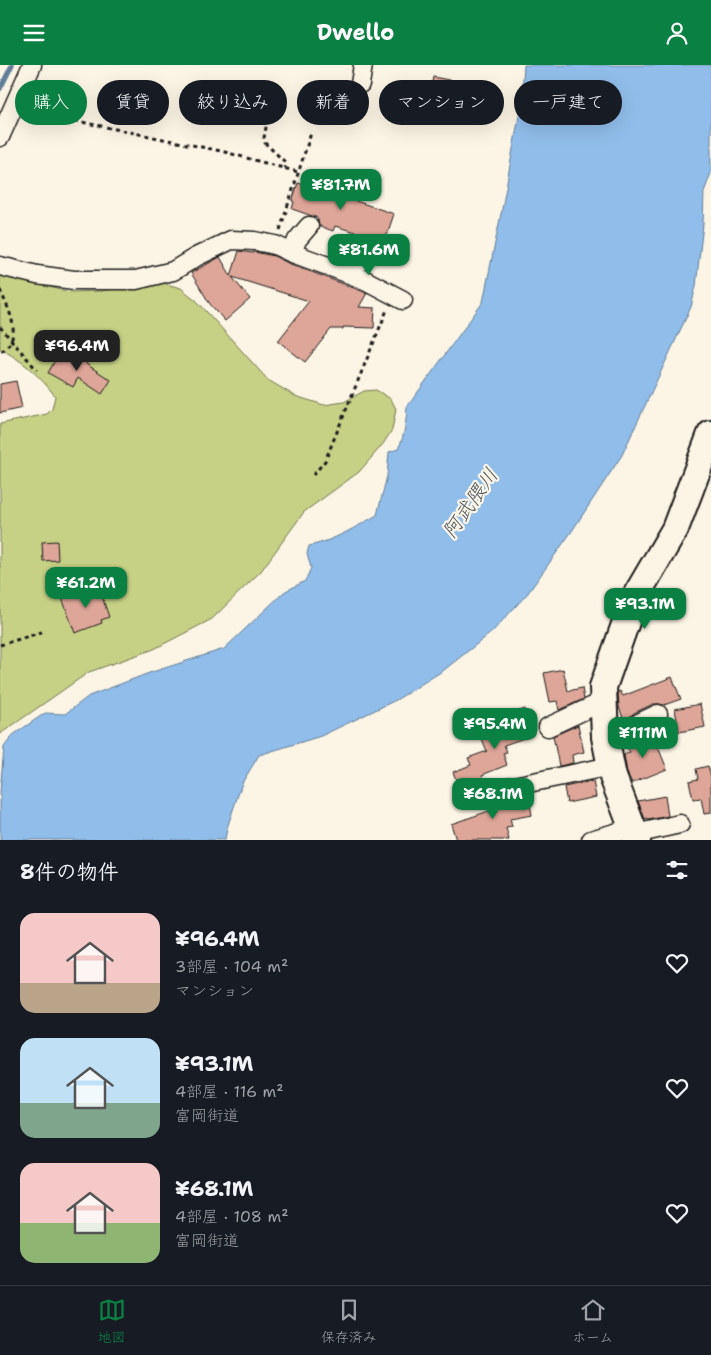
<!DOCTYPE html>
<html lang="ja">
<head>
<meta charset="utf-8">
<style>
	body { margin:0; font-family:"Shantell Sans","Klee One",sans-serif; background:#242831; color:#f1f3f6; height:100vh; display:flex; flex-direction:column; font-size:19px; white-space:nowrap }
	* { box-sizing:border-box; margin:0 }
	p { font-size:16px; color:#9ea1a6 }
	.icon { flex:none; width:28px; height:28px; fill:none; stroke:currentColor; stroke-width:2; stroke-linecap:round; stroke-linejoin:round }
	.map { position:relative; height:775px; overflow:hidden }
	.details { display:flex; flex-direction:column; background:#171b24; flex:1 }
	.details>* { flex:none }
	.hud { position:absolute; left:15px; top:15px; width:681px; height:45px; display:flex; gap:10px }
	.price { position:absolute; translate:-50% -42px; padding:0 11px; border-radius:10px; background:#0b8043; color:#fff; font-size:16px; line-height:32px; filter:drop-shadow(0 1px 2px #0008) }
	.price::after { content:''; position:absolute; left:50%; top:30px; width:15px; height:11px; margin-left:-8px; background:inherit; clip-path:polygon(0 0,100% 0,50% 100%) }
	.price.on { background:#222; color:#fff }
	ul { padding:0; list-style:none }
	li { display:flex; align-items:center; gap:15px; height:125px; padding:0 20px }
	li span { display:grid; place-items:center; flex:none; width:140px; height:100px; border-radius:15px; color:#555 }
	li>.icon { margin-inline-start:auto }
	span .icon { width:60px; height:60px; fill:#fffc; stroke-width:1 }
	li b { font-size:21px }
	h2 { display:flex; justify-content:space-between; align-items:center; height:60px; padding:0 20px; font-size:21px }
	.tag { padding:0 18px; border-radius:22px; background:#171b24; box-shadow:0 5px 20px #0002; font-size:18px; line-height:45px }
	.tag.on { background:#0b8043; color:#fff }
	header { display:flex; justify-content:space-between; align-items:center; height:65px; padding:0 20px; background:#0b8043; color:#fff; font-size:22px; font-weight:700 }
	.tab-bar { display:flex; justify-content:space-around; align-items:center; height:70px; border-top:1px solid #363941; background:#171b24; font-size:14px; color:#9ea1a6 }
	.tab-bar a { display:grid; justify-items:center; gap:2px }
	.tab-bar .on { color:#0b8043 }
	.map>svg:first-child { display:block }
</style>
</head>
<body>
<header><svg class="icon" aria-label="menu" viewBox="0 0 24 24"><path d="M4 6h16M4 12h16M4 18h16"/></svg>Dwello<svg class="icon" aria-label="person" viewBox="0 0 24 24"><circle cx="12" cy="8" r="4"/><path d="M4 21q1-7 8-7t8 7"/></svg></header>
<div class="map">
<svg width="711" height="775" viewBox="0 0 711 775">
	<rect width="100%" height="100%" fill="#fcf5e5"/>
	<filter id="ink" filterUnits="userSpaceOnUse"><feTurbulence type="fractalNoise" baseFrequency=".02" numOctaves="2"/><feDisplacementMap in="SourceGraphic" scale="10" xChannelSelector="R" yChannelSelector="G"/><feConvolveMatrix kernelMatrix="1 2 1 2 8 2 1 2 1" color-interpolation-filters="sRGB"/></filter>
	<g filter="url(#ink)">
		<path fill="#c6d185" stroke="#717650" d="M0 206 37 219 70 227 101 226 159 217 181 223 197 236 268 315 295 331 324 340 344 337 364 326 376 325 391 334 396 344 392 365 383 379 359 407 304 447 261 506 212 554 154 584 89 607 0 669V359L47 349 52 344 55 331C41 312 21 294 0 284Z"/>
		<path fill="#90bdea" stroke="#627d98" d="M524 0H711V108L704 127 703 159 696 221 691 242 622 390 572 466 528 528 492 567 444 605 396 635 321 671 259 690 242 718 227 763 225 775H0V727L4 682 13 670 45 648 65 649 89 631 149 608 224 584 284 527 305 516 311 503 307 489 309 481C333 476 356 462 377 450L387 411 389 387 398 384C405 370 406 357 407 342L483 237 502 144 521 40Z"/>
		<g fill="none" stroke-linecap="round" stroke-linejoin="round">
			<path stroke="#627d98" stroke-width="5" d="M0 24 12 0"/>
		</g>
		<path fill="#dea698" stroke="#1c1c1c" d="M433 12 454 16 450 38 429 34Z
			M307 115 346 128V129L354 132 353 135 394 149 385 175 375 171H368L335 161 333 166 319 161 318 155V153L292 144 294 137 292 136 298 118 305 120Z
			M239 186 252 188 254 187 274 191 288 198 367 228 359 242 375 243 374 263 343 262V264H331L305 297 278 276 309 236 232 212 250 234 225 256 210 239 191 208 220 192 231 211Z
			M62 283 87 297 86 299 111 315 102 329 78 313 73 322 48 308Z
			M16 316 22 343 0 348V319Z
			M57 476 58 495 43 496 42 477Z
			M98 520 109 552 101 555 102 558 75 568 62 533Z
			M563 604 568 626 582 623 584 634 559 645 557 636 550 637 544 608Z
			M672 612 681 634 664 640 659 639H653L634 648 624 656 619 642 618 627 620 626 623 631Z
			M700 639 705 662 679 667 675 644Z
			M525 644 533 670 504 680 507 687 503 688 507 700 482 710 485 716 460 725 453 707 471 700 468 693 487 686 482 674 503 666 498 653Z
			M578 660 584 687 572 690 573 698 559 701 553 671Z
			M645 667 652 679 656 677 667 704 632 718 627 708 624 690 630 687 626 681Z
			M708 701 711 712V748L704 749 701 733 693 734 689 716 698 714 696 704Z
			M593 716 596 732 567 738 564 722Z
			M528 729 532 750 510 754 512 762 506 763 509 775H456L451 759 492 745 490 735Z
			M665 731 668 751 648 755V753L645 754 638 736Z"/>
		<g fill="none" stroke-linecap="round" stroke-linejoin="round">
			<g stroke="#1c1c1c" stroke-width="21">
				<path id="street" d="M360 19 363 0
					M0 72 32 0
					M292 188 297 175 309 161
					M0 201 37 210 74 215H136L173 206 196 192 231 175 255 176 275 180 292 188 336 204 365 215 403 235
					M336 204C354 199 364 201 371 181
					M548 662 604 636
					M606 678 617 675 639 658 658 649
					M509 722 611 701
					M635 769 680 759
					M591 775 632 763"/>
			</g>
			<g stroke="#1c1c1c" stroke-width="30">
				<path id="secondary" d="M637 775 613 712 605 672 603 622 634 534 675 464 711 369"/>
			</g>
			<path stroke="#1c1c1c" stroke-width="3" stroke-dasharray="4 4" stroke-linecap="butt" d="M269 46 264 73 265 78 284 96 285 103
				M67 54 221 86 298 107
				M280 165 311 68
				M0 225C8 243 24 271 2 286L0 285
				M0 262 37 305
				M313 410 325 396 387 245
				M0 580 45 566"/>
			<use href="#street" stroke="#fcf5e5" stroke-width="18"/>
			<use href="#secondary" stroke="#fcf5e5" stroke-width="26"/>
		</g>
	</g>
	<g text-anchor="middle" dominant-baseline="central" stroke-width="4.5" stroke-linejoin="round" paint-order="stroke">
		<g font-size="20" font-style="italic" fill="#455464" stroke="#fcf5e5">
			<text transform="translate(470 438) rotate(-55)">阿武隈川</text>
		</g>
	</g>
</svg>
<b class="price" style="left:341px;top:146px">¥81.7M</b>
<b class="price" style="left:369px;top:211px">¥81.6M</b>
<b class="price on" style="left:77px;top:307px">¥96.4M</b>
<b class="price" style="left:86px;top:544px">¥61.2M</b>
<b class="price" style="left:645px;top:565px">¥93.1M</b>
<b class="price" style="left:495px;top:685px">¥95.4M</b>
<b class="price" style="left:643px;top:694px">¥111M</b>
<b class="price" style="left:493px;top:755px">¥68.1M</b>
<div class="hud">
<a class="tag on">購入</a>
<a class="tag">賃貸</a>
<a class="tag">絞り込み</a>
<a class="tag">新着</a>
<a class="tag">マンション</a>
<a class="tag">一戸建て</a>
</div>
</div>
<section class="details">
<h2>8件の物件<svg class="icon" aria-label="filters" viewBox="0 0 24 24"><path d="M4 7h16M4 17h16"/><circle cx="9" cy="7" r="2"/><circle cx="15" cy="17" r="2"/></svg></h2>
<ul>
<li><span style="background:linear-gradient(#f6c9c9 70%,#b9a48a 0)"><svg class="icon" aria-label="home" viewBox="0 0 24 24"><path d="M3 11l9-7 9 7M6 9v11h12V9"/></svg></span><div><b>¥96.4M</b><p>3部屋 · 104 m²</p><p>マンション</p></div><svg class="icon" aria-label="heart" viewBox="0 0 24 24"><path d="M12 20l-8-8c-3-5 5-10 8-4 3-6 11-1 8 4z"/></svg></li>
<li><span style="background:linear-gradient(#bfe0f5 65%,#7fa58c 0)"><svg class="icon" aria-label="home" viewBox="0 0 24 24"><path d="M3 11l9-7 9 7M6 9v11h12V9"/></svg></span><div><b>¥93.1M</b><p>4部屋 · 116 m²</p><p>富岡街道</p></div><svg class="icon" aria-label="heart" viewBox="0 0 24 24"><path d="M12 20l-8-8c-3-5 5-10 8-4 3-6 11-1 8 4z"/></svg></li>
<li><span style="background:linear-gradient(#f6c9c9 60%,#8fb573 0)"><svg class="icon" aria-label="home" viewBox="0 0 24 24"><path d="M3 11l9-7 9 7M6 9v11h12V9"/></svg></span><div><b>¥68.1M</b><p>4部屋 · 108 m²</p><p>富岡街道</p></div><svg class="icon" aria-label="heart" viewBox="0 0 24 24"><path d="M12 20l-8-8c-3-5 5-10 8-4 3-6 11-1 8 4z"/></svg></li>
</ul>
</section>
<nav class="tab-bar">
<a class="on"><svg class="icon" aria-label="map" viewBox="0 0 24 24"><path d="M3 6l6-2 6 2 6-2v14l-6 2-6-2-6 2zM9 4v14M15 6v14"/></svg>地図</a>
<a><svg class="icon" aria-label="saved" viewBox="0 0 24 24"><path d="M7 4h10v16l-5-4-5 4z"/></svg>保存済み</a>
<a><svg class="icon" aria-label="home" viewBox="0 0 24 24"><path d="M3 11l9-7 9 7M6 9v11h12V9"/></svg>ホーム</a>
</nav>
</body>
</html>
